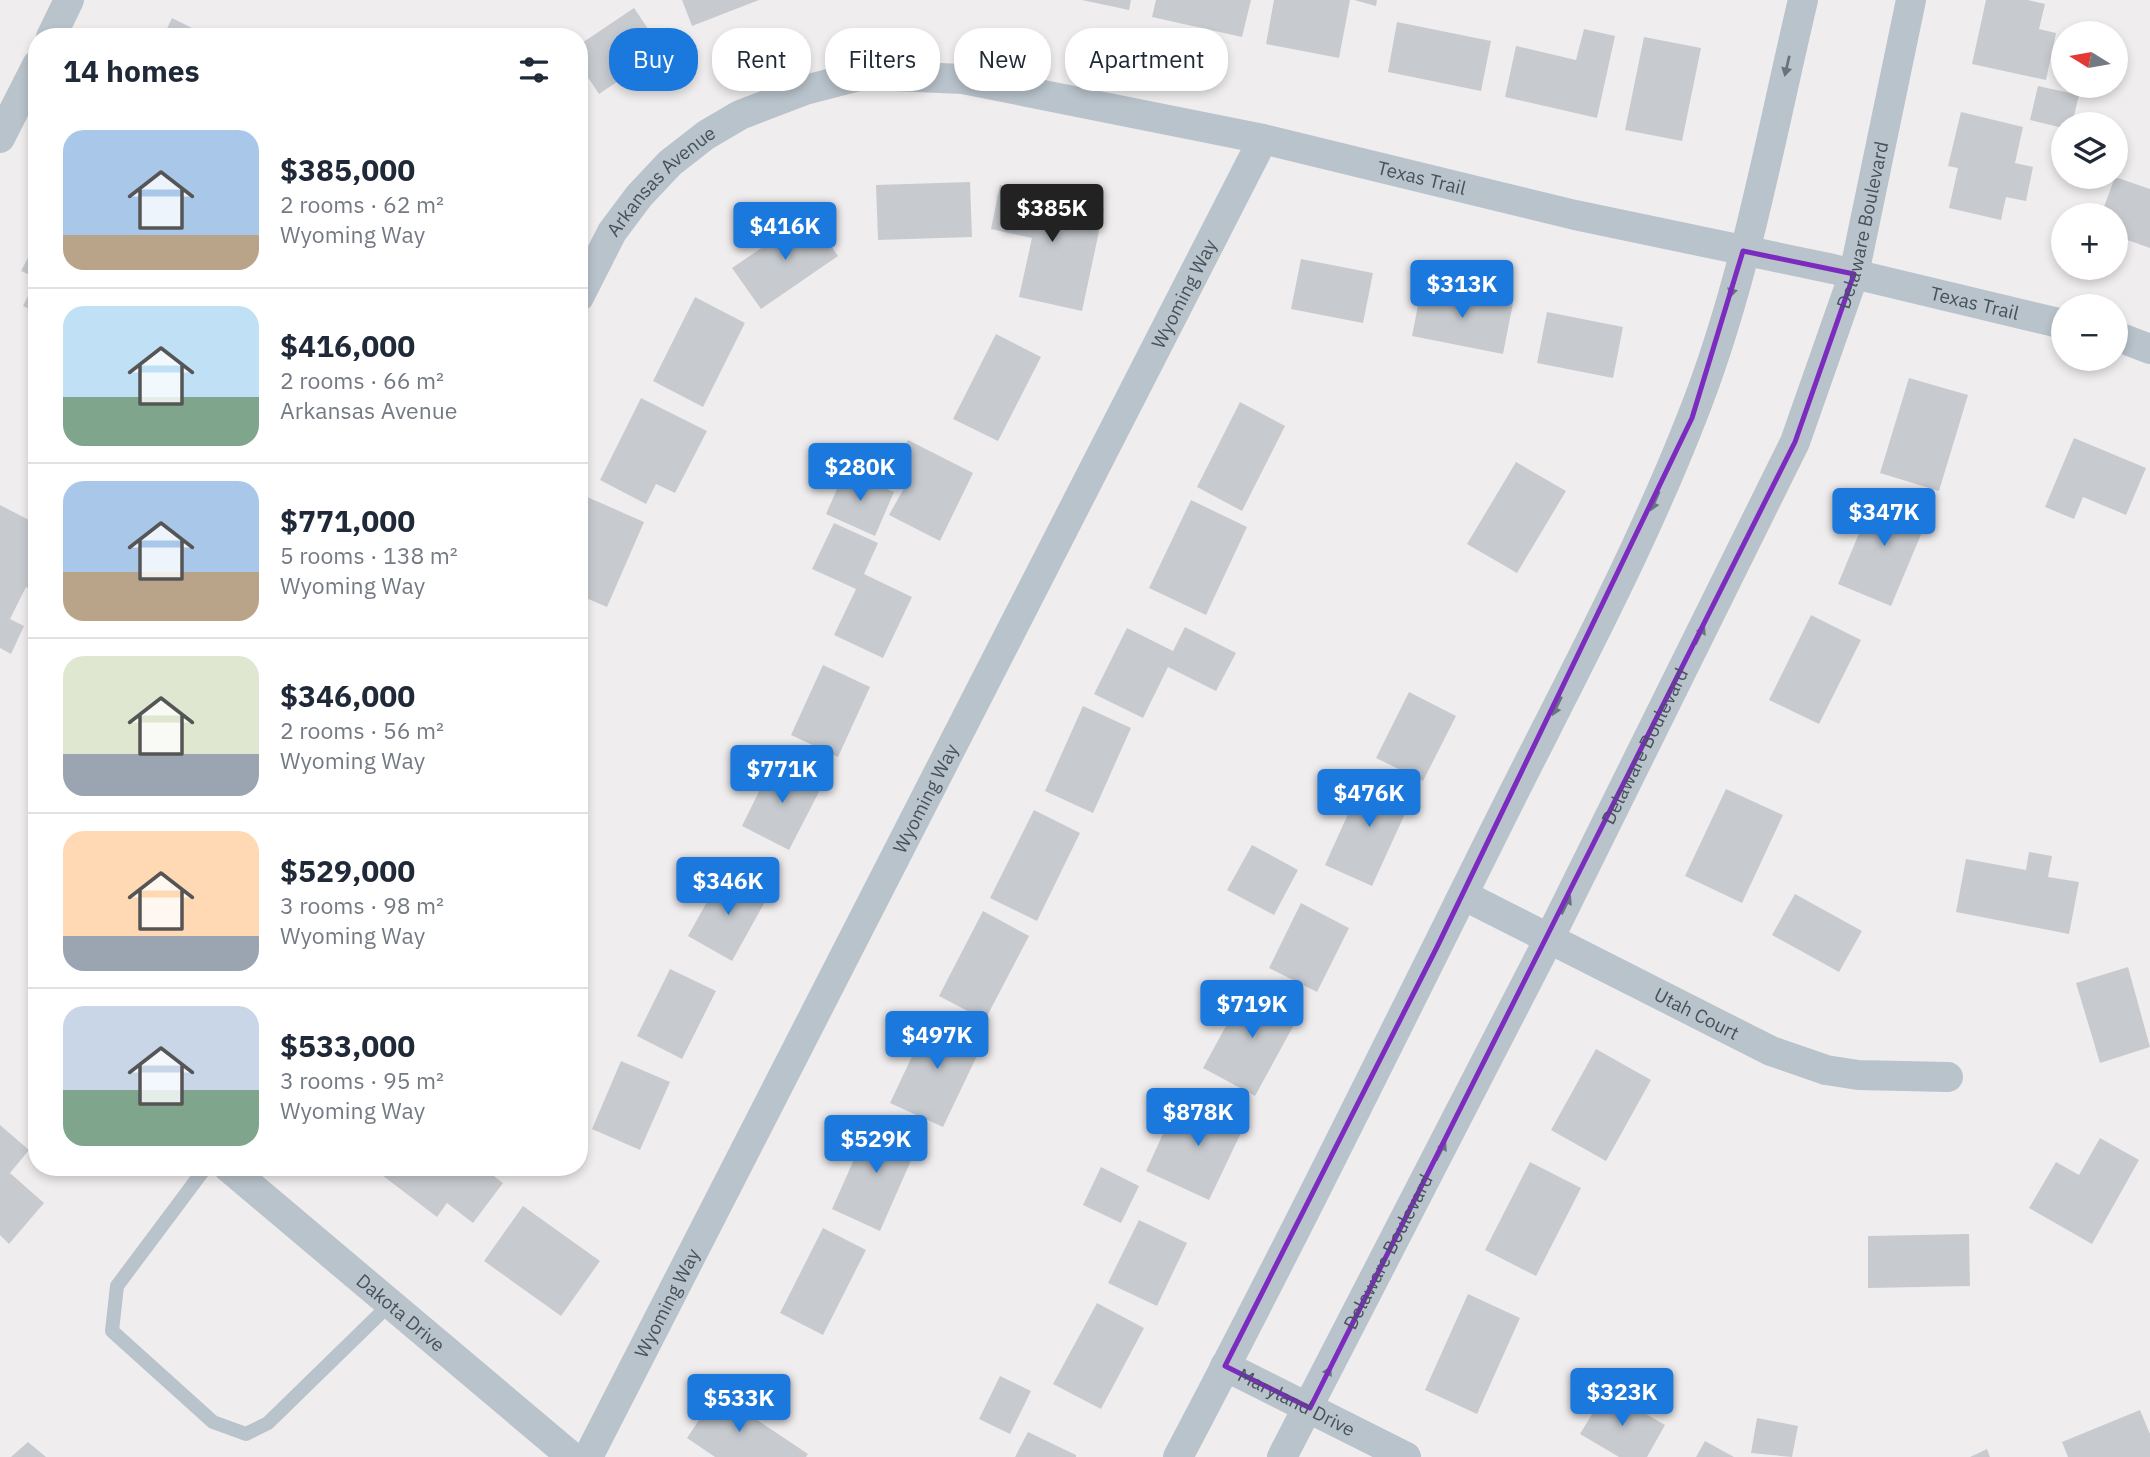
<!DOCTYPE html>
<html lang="en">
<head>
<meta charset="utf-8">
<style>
	body { margin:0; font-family:"IBM Plex Sans",sans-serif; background:#f2f2f3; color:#1f2937; height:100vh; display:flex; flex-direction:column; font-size:26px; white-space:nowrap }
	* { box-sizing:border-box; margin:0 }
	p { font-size:23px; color:#747a83 }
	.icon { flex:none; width:38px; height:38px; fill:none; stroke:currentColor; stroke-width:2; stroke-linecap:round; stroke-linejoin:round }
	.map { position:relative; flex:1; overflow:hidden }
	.side { position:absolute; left:28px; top:28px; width:560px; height:1148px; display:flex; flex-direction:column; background:#fff; border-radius:28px; box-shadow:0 4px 10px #0003 }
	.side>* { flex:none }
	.banner { position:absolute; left:609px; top:28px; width:665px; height:63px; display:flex; gap:14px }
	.needle { width:46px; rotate:281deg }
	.controls { position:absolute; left:2051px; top:21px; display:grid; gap:14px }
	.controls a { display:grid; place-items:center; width:77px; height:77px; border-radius:50%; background:#fff; box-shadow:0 4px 10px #0003; font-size:35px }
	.price { position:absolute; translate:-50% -60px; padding:0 16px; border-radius:7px; background:#1b79dd; color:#fff; font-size:23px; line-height:46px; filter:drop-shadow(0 2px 4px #0008) }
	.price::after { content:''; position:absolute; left:50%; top:42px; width:21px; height:16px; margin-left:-10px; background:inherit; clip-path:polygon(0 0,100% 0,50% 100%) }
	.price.active { background:#222; color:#fff }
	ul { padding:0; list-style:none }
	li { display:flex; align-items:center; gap:21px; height:175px; padding:0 35px }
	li+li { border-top:2px solid #e0e1e3 }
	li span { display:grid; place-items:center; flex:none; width:196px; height:140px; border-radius:21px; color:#555 }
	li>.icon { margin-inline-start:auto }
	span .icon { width:84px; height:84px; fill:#fffc; stroke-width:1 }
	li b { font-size:30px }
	h2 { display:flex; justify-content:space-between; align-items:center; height:84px; padding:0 35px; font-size:30px }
	.chip { padding:0 24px; border-radius:28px; background:#fff; box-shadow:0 4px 10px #0003; font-size:24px; line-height:63px }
	.chip.active { background:#1b79dd; color:#fff }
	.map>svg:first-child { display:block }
</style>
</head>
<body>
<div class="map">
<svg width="2150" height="1457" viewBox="0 0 2150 1457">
	<rect width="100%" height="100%" fill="#f0edee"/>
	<path fill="#c7cbd0" d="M682 0H759L692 26Z
		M1082 0H1131L1129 10Z
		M1156 0H1251L1242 37 1152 17Z
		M1274 0H1350L1339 58 1266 44Z
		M1354 0H1377L1376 6Z
		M1986 0H2028L2045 4 2039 29 2056 33 2046 80 1972 64Z
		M634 8 663 51 599 94 579 64V45Z
		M172 18 194 29 192 33 199 37H163Z
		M1397 22 1491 41 1481 91 1388 72Z
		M1584 29 1615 36 1597 118 1505 97 1516 46 1576 60Z
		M1644 37 1701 48 1682 141 1625 130Z
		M2038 86 2079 95 2072 124H2063V128L2030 120Z
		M1961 112 2023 127 2015 163 2033 167 2026 201 2006 197 2001 220 1949 208 1958 168 1948 166Z
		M2115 177 2150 189V248L2116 236V215H2101Z
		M970 182 972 237 878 240 876 185Z
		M1000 185 1104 208 1082 311 1019 297 1032 238 991 229Z
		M810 215 838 256 761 309 732 268Z
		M37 241V313L23 306 37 278 21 271Z
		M1301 259 1373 273 1363 323 1291 309Z
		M1422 285 1513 303 1503 354 1412 336Z
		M695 297 745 323 703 407 653 381Z
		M1547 312 1623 327 1613 378 1537 363Z
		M996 334 1041 357 998 441 953 419Z
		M1909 378 1968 395 1939 491 1880 473Z
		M641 398 707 431 675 493 656 484 646 504 600 480Z
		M1240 402 1285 426 1242 511 1197 487Z
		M2074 438 2146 468 2126 515 2083 497 2074 519 2045 507Z
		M908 440 973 473 940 541 889 515 904 488 888 480Z
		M1516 462 1566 491 1517 573 1467 544Z
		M845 471 894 492 875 536 826 514Z
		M1877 490 1930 513 1891 606 1838 584Z
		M585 496 644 522 607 607 579 595V509Z
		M1191 500 1247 527 1206 615 1149 588Z
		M0 505 33 522 37 519V593L26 587 10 619 24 626 11 654 0 648Z
		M834 523 878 543 864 574 912 597 883 658 834 635 856 589 812 569Z
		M1811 615 1861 640 1819 724 1769 700Z
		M1185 627 1236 653 1216 691 1168 667 1143 718 1094 694 1127 628 1173 651Z
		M823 665 870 687 838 757 791 735Z
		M1409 692 1456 716 1423 781 1376 758Z
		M1083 706 1131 728 1093 813 1045 791Z
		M775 759 823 784 789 850 742 826Z
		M1367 772 1414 794 1372 886 1325 865Z
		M1726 789 1783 815 1742 903 1685 876Z
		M1034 810 1080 833 1037 921 990 898Z
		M1252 845 1298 870 1274 915 1227 890Z
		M2029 852 2052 856 2048 877 2079 882 2069 934 1956 912 1966 859 2026 870Z
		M723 873 767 898 732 961 688 936Z
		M1795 894 1862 931 1839 972 1772 935Z
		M1301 903 1349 928 1317 992 1269 968Z
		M983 911 1029 936 985 1020 939 996Z
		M2128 967 2150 1047 2100 1063 2076 983Z
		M670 969 716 991 682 1059 637 1036Z
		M1249 984 1301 1012 1255 1096 1203 1068Z
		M932 1014 985 1039 943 1127 890 1103Z
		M1596 1049 1651 1080 1606 1161 1551 1130Z
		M621 1061 670 1082 640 1150 592 1129Z
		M1203 1097 1248 1118 1209 1200 1146 1171 1173 1112 1192 1121Z
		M872 1119 920 1140 880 1231 832 1209Z
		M0 1125 29 1150 10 1173 44 1203 9 1244 0 1235Z
		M2100 1138 2139 1160 2092 1244 2029 1208 2056 1162 2079 1175Z
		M1530 1162 1581 1188 1536 1276 1485 1250Z
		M381 1167H482L503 1183 473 1223 447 1203 437 1217 378 1172Z
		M1101 1167 1139 1186 1121 1223 1083 1205Z
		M523 1206 600 1261 561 1316 484 1261Z
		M1139 1220 1187 1243 1157 1306 1108 1283Z
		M823 1228 866 1250 823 1335 780 1313Z
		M1969 1234 1970 1286 1868 1288V1236Z
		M1468 1294 1520 1318 1477 1414 1425 1390Z
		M1097 1303 1144 1328 1101 1409 1053 1384Z
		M1000 1376 1031 1391 1010 1434 979 1419Z
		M1606 1391 1665 1425 1647 1457H1619L1580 1434Z
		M717 1393 808 1454 806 1457H715L687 1438Z
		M2140 1410 2150 1434V1457H2068L2062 1442Z
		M1757 1418 1798 1426 1792 1457 1751 1453Z
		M1028 1432 1076 1455V1457H1015Z
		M1705 1441 1734 1457H1696Z
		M28 1442 46 1457H11Z
		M1987 1449 1990 1457H1970Z"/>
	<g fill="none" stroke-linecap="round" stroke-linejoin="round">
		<path stroke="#b9c3cb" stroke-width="14" d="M206 1167 117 1286 112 1331 213 1422 246 1434 268 1423 391 1303"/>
		<g stroke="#b9c3cb" stroke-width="30">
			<path d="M51 37 69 0"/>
			<path d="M0 138 37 65"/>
			<path id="s1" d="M579 297 612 232 639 196 670 163 706 135 740 115 805 90 859 76H893L963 79 1263 139 1575 215 1833 269 2063 324"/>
			<path d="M2116 336 2150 349"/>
			<path id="s2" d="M1463 895 1771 1051 1826 1070 1858 1075 1948 1077"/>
			<path id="s3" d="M228 1167 572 1457"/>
			<path id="s4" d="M1225 1366 1406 1457"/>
			<path id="s5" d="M588 1457 1263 139"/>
			<path d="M1178 1457C1290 1245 1396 1029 1503 814 1568 684 1639 553 1692 417 1745 284 1770 139 1803 0"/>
			<path id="s6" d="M1282 1457 1549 939 1795 442 1854 274 1911 0"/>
		</g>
	</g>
	<defs><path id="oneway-solid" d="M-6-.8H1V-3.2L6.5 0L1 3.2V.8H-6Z" transform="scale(1.75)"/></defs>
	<g fill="#68747d">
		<use href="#oneway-solid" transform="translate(1787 66) rotate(103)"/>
		<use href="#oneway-solid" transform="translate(1733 287) rotate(105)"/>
		<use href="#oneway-solid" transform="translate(1655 501) rotate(114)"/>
		<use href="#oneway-solid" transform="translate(1700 635) rotate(-64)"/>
		<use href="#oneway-solid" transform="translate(1557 706) rotate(116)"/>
		<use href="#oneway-solid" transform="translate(1566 905) rotate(-64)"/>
		<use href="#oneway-solid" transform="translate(1441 1151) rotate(-63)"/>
		<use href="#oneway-solid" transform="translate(1326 1376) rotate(-63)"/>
	</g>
	<path fill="none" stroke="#7b2cbf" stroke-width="5" stroke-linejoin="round" d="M1743 251 1854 274 1795 442 1310 1408 1225 1366 1437 947 1692 418Z"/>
	<g text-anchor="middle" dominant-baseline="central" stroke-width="6" stroke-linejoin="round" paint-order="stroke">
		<g font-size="19" fill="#46525b" stroke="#fff">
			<text stroke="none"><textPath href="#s1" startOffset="947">Texas Trail</textPath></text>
			<text stroke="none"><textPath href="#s1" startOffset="144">Arkansas Avenue</textPath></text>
			<text stroke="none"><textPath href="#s6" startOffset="1365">Delaware Boulevard</textPath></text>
			<text stroke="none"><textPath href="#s5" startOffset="1307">Wyoming Way</textPath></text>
			<text stroke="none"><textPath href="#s1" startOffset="1514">Texas Trail</textPath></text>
			<text stroke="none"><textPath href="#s6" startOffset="798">Delaware Boulevard</textPath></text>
			<text stroke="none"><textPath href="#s5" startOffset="740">Wyoming Way</textPath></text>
			<text stroke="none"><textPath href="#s2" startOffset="262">Utah Court</textPath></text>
			<text stroke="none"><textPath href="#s6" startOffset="231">Delaware Boulevard</textPath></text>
			<text stroke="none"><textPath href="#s5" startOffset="173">Wyoming Way</textPath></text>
			<text stroke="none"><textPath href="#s3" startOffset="226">Dakota Drive</textPath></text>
			<text stroke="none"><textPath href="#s4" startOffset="80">Maryland Drive</textPath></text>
		</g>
	</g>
</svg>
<div class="controls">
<a><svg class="needle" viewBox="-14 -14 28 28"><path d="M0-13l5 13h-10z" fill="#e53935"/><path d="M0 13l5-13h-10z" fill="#747a83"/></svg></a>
<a><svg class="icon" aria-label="layers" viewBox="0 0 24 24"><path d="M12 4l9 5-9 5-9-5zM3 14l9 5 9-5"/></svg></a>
<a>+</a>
<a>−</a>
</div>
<b class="price active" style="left:1052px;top:244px">$385K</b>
<b class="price" style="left:785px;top:262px">$416K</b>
<b class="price" style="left:1462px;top:320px">$313K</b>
<b class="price" style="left:860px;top:503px">$280K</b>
<b class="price" style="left:1884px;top:548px">$347K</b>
<b class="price" style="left:782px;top:805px">$771K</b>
<b class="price" style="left:1369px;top:829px">$476K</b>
<b class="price" style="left:728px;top:917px">$346K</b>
<b class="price" style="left:1252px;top:1040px">$719K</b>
<b class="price" style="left:937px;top:1071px">$497K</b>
<b class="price" style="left:1198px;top:1148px">$878K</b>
<b class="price" style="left:876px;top:1175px">$529K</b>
<b class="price" style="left:1622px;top:1428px">$323K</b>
<b class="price" style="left:739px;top:1434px">$533K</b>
<div class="banner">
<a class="chip active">Buy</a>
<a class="chip">Rent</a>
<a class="chip">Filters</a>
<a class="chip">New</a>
<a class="chip">Apartment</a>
</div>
<section class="side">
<h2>14 homes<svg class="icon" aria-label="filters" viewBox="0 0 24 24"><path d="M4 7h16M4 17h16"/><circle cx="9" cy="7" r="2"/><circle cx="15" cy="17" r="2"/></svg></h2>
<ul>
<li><span style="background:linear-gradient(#a9c7e8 75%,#b9a48a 0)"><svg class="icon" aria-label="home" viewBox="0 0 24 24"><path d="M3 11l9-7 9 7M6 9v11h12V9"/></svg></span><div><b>$385,000</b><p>2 rooms · 62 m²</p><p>Wyoming Way</p></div></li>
<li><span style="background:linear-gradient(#bfe0f5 65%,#7fa58c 0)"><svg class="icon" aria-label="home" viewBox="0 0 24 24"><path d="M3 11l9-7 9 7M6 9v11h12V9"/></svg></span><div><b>$416,000</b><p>2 rooms · 66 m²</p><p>Arkansas Avenue</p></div></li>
<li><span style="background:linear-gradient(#a9c7e8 65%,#b9a48a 0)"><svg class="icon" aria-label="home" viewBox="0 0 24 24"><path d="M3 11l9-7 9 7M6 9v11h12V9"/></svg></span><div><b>$771,000</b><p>5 rooms · 138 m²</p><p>Wyoming Way</p></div></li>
<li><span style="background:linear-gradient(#dfe7d0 70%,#9aa5b1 0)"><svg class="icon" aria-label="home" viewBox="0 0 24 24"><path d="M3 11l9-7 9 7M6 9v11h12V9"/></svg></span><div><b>$346,000</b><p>2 rooms · 56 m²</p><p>Wyoming Way</p></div></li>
<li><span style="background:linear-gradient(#ffd9b3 75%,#9aa5b1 0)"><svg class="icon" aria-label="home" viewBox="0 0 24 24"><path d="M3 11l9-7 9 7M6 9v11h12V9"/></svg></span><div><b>$529,000</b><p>3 rooms · 98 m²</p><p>Wyoming Way</p></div></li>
<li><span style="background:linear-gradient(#c9d6e8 60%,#7fa58c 0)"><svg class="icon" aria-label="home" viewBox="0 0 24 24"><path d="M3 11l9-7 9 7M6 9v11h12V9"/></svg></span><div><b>$533,000</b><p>3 rooms · 95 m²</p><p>Wyoming Way</p></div></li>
</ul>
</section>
</div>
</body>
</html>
